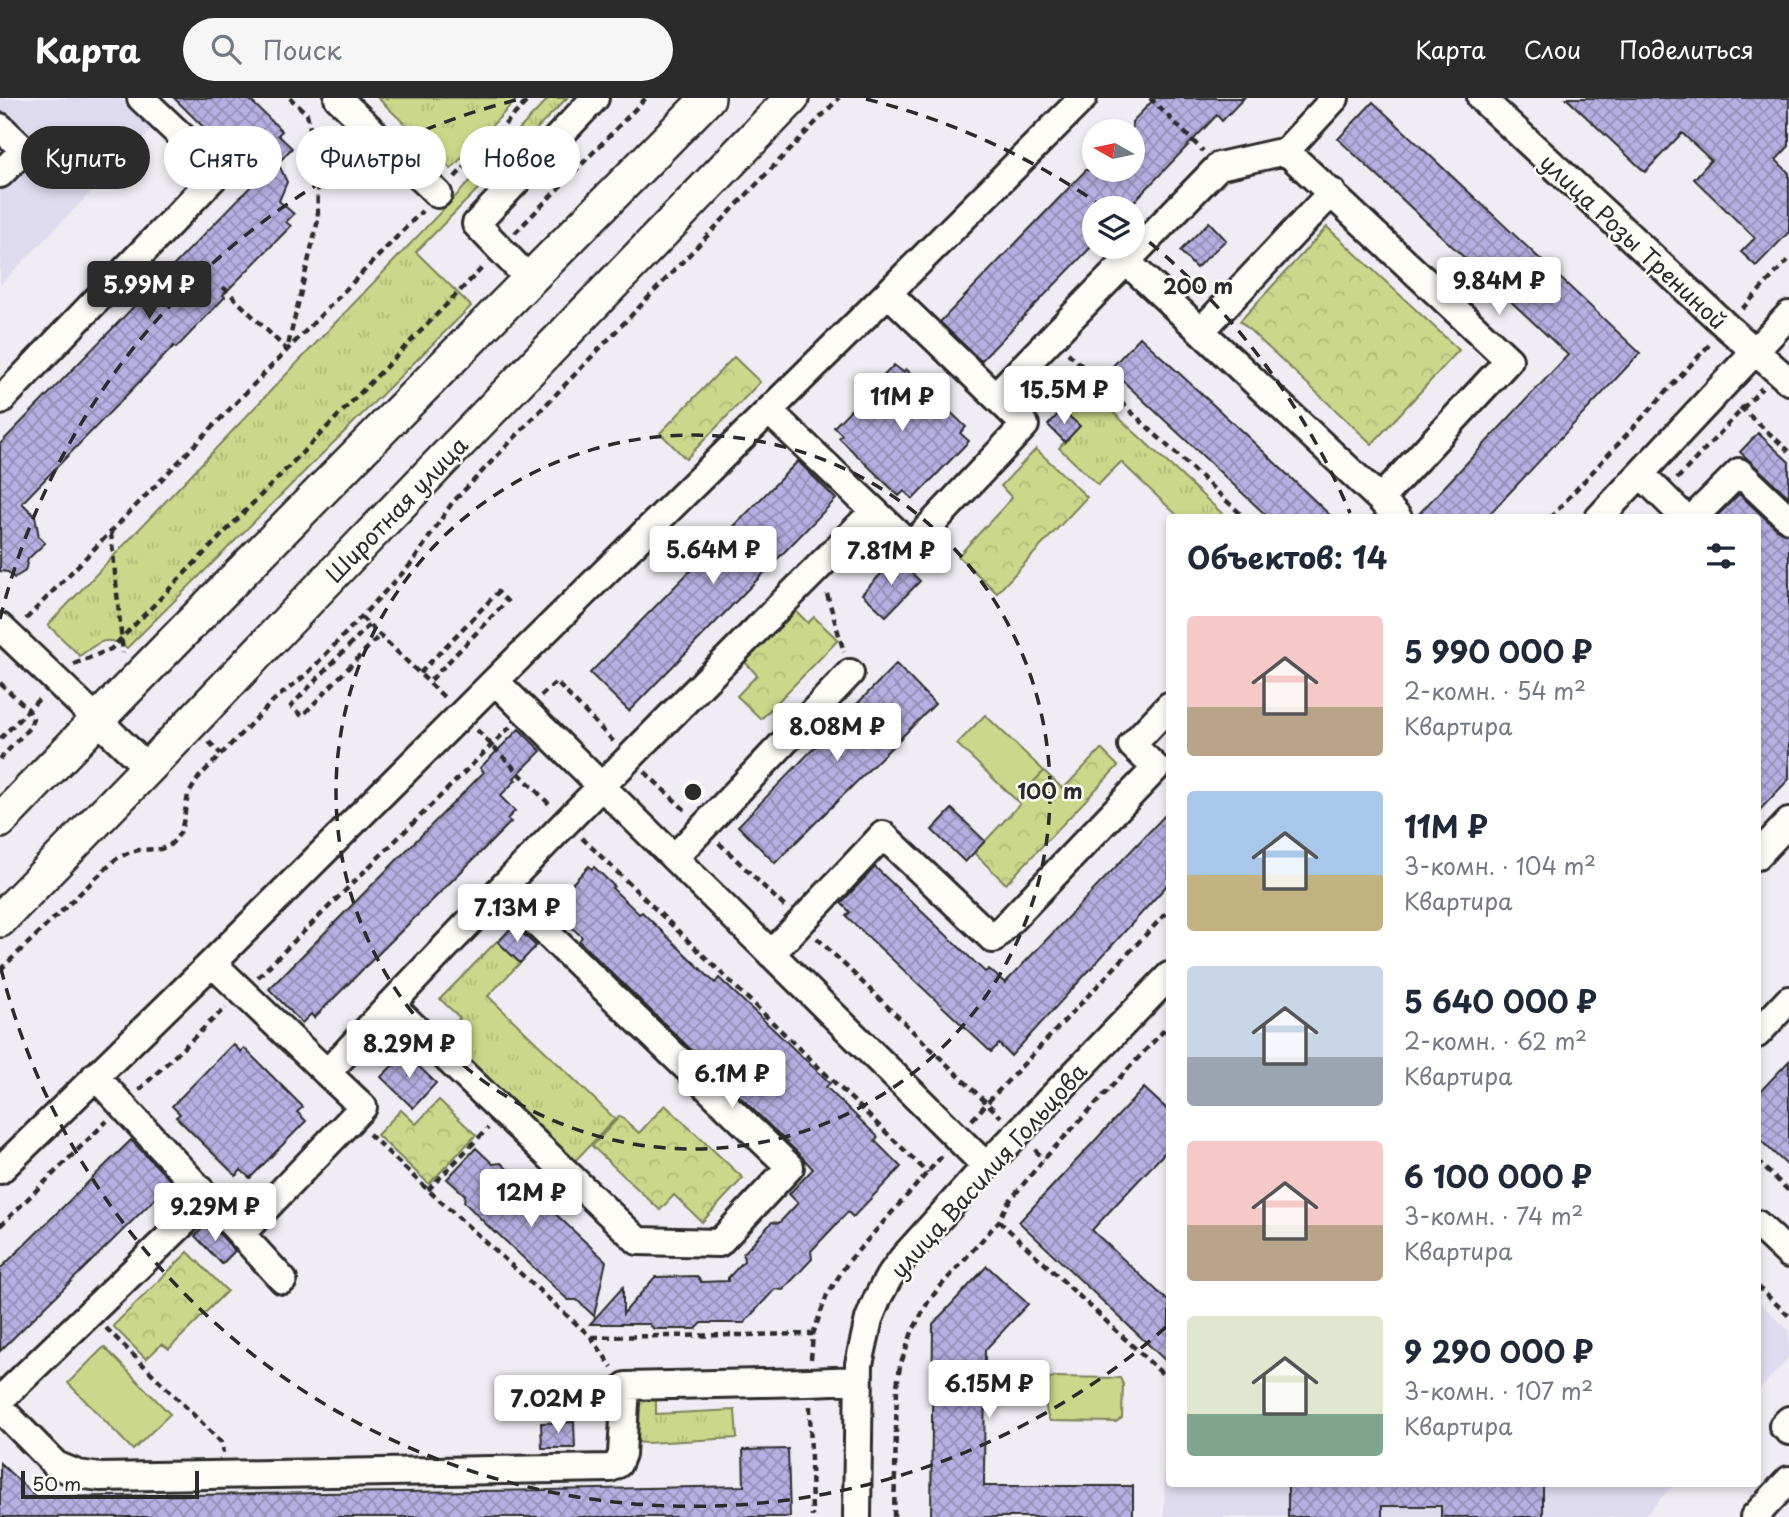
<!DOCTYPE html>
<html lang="ru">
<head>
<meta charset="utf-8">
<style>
	body { margin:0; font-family:"Playpen Sans",sans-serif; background:#f6f6f7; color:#1f2937; height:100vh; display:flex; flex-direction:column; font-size:26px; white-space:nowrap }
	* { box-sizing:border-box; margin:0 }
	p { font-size:23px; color:#747a83 }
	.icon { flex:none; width:38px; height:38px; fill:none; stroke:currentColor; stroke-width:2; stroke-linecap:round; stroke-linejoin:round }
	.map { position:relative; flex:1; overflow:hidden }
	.sheet { position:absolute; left:1166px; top:416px; width:595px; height:973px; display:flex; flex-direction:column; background:#fff; border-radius:7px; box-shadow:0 4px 10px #0003 }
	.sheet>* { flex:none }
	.top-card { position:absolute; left:21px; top:28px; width:665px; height:63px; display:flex; gap:14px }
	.needle { width:46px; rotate:279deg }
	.buttons { position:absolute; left:1082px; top:21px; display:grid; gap:14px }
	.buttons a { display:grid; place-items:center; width:63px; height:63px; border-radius:50%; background:#fff; box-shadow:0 4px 10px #0003; font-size:35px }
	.scale { position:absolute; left:21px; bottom:18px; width:178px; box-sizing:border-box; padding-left:7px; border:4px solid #2b2b2b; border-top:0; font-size:19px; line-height:24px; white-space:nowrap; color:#2b2b2b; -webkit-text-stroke:5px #fdfcf7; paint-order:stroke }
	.price { position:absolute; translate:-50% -60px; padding:0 16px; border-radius:7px; background:#fff; color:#222; font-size:23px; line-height:46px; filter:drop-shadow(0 2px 4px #0008) }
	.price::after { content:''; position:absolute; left:50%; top:42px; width:21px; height:16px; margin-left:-10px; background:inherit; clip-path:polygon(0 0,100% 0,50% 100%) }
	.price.active { background:#2b2b2b; color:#fff }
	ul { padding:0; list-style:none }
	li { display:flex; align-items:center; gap:21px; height:175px; padding:0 21px }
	li span { display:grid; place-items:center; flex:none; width:196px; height:140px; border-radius:7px; color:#555 }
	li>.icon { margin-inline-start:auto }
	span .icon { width:84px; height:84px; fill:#fffc; stroke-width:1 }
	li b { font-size:30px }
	h2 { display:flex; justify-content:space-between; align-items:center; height:84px; padding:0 21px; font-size:30px }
	.chip { padding:0 24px; border-radius:32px; background:#fff; box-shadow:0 4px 10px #0003; font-size:24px; line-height:63px }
	.chip.active { background:#2b2b2b; color:#fff }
	header { display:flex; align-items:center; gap:42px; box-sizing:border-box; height:98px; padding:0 35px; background:#2b2b2b; color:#fff }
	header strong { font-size:33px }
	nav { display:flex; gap:38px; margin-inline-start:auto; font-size:24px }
	.search { width:490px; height:63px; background:#f6f6f7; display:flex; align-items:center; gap:18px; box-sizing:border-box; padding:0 24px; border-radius:38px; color:#747a83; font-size:26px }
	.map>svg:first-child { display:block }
</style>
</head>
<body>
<header>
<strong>Карта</strong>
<div class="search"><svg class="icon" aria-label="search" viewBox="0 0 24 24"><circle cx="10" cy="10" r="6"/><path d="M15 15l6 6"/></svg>Поиск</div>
<nav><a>Карта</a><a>Слои</a><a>Поделиться</a></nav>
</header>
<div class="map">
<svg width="1789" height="1419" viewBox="0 0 1789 1419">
	<defs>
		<pattern id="grass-tufts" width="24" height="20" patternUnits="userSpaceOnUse" patternTransform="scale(1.75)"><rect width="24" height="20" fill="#cbd78a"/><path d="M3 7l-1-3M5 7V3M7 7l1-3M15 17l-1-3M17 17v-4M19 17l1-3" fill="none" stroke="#aeb977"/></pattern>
		<pattern id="park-crowns" width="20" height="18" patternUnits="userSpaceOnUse" patternTransform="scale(1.75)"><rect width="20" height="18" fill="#cbd78a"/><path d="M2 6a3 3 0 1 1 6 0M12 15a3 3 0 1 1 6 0" fill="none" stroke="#aeb977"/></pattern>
		<pattern id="building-cross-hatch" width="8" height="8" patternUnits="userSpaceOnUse" patternTransform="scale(1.75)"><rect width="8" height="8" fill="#b5b0e1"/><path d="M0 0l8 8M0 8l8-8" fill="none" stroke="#938fb7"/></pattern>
	</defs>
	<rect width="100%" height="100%" fill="#efedf3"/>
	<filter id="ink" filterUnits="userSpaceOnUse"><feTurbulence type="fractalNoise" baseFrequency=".0143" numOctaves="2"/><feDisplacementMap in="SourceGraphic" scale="14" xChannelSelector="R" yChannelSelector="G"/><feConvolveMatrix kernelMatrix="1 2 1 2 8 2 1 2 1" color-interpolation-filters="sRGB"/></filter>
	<g filter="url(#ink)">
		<path fill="#dedbee" d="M0 0H121L153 31 0 187Z
			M1757 1202 1789 1233V1259L1757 1294Z
			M1169 1289V1386H1674L1644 1419H1164L1165 1293Z"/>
		<path fill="url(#grass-tufts)" stroke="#7b815a" stroke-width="2" d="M378 0H518L451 71Z
			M549 0H567L416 154 471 208 127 550C106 536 98 544 80 558L48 527Z
			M1063 268 1227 420H1180L1121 364 1098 387 1059 350 1079 328 1062 312 1059 315 1038 295Z
			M497 843 520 865 488 898 615 1021 570 1068 459 960 464 954 445 935 460 920 440 901Z
			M637 1298H655L656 1301V1316L735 1312 737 1340 646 1345 636 1344Z"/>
		<path fill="url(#park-crowns)" stroke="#7b815a" stroke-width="2" d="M1327 129 1459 252 1372 346 1240 223Z
			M734 259 760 284 686 361 660 335Z
			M1036 351 1087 399 997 495 958 458 1012 400 1001 388Z
			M794 511 808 525 814 519 838 542 761 621 737 598 757 577 744 563Z
			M1101 651 1118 668 1006 786 974 755 1020 706 1016 702 1044 673 1063 691Z
			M439 1002 476 1037 429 1086 377 1037 401 1012 416 1026Z
			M665 1007 743 1080 702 1124 674 1097 660 1112 592 1048 620 1018 639 1035Z
			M188 1154 227 1193 169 1251 162 1246 146 1261 113 1228Z"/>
		<path fill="#cbd78a" stroke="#7b815a" stroke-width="2" d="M985 617 1044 673 1016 702 957 646Z
			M104 1249 170 1316 133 1352 68 1285Z
			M1054 1279 1120 1280 1123 1286 1122 1320 1116 1324 1050 1323C1044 1313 1044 1290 1050 1280Z"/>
		<path fill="url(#building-cross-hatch)" stroke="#2b2b2b" stroke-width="2" d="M174 0H248L282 33 278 37 292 50 278 65 287 84 279 103 294 116 286 124 291 128 223 197 225 199 176 250 174 248 22 405 35 418 39 439 45 445 28 461 25 473 14 480 8 474 0 473V346L257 82Z
			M1155 0H1244L1222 23 1217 17 1128 110H1094V146L981 263 940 224 1086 72H1132V24Z
			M1566 0H1789V48L1776 62 1789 75V134L1756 168 1741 154 1755 140 1694 81 1711 62 1682 35 1645 74Z
			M1373 4 1640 255 1486 420H1415L1568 257 1338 41Z
			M1209 124 1226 142 1196 170 1180 153Z
			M1140 239 1248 339 1333 420H1269L1110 271Z
			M894 267 903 274 906 271 966 329 960 335 969 343 913 401 904 393 899 398 839 340 842 337 834 329Z
			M1062 312 1080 328 1065 344 1048 327Z
			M1758 335 1789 364V399L1740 354Z
			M798 363 836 401 629 613 590 575Z
			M1739 396 1778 432 1789 436V681L1757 715V420H1715Z
			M896 460 920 483 886 518 862 496Z
			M896 566 935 606 775 765 738 728Z
			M519 631 541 653 514 680 516 682 500 698 515 713 507 721 511 724 314 920 311 916 302 925 269 891 484 674 480 670Z
			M952 711 985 743 965 764 932 732Z
			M1169 713V785L1011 958 999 946 991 954 846 818 850 814 841 805 875 769 985 874 989 871 1005 885Z
			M589 768 592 771 594 769 614 788 612 790 639 816 642 814 715 885 719 880 830 985 826 989 878 1039 875 1043 901 1069 853 1119 848 1114 811 1153 812 1161 783 1192 775 1191 744 1225H702L696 1231H654L649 1226H590L623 1189V1216L655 1179 697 1178 701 1184 728 1183V1180L744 1163 743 1156 772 1124 779 1125 798 1105 789 1096 813 1071 801 1058 579 843 582 839 550 809Z
			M514 827 536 848 520 865 498 844Z
			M233 946 241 954 244 950 303 1009 297 1014 306 1023 250 1080 241 1072 236 1078 176 1019 180 1016 172 1008Z
			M405 955 436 985 413 1010 381 979Z
			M1789 963V1069L1757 1039V997Z
			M1144 990 1169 1013V1050L1092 1132 1169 1204V1266L1019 1124Z
			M131 1042 172 1084 0 1253V1171Z
			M476 1050 493 1066 501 1065 606 1163 594 1218 577 1202H568L496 1134 495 1135 464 1104 465 1097 447 1081Z
			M209 1124 235 1153 222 1166 195 1138Z
			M987 1168 1028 1206 985 1252 984 1388H1133V1419H931L933 1226Z
			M574 1324 575 1350H542L541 1325Z
			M788 1351 790 1419H0V1365L36 1399 547 1392 744 1388 743 1352Z
			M1288 1386H1543V1419H1441V1408H1382V1419H1288Z"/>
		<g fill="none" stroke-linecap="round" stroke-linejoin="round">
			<g stroke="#2b2b2b" stroke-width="32">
				<path id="minor" d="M338 0 438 96
					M1481 0 1726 228 1789 283
					M0 29 24 52 0 76
					M1126 163 1380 401 1509 262 1286 53 1335 0
					M530 182 476 126 595 0
					M888 195 995 298 1219 68 1286 53
					M1201 233 1332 94
					M0 303 219 74 141 0
					M769 313 911 448 1025 327 995 298
					M1641 376 1685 420
					M1380 401 1398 420
					M1599 420 1789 217
					M1693 420 1739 374 1789 421
					M0 529 148 670
					M495 583 986 1068
					M1757 758 1789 724
					M674 760 850 575
					M771 856 883 737 993 841 1156 670 1132 647 1169 608
					M212 865 327 975
					M390 906 638 1143 719 1145 790 1069 502 792
					M1757 936 1789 902
					M95 978 241 1136 363 1009 327 975C504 783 690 599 874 413
					M0 1072 212 865 520 558 888 195 1083 0
					M1757 1126 1789 1156
					M241 1136 283 1182
					M0 1302 208 1101
					M0 1310 56 1367 78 1376 100 1379 610 1370 618 1366 622 1356 626 1288 809 1284 858 1282
					M1789 1322 1783 1328 1789 1333
					M857 1419 859 1266 869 1221 878 1199 889 1179 903 1160 986 1068 1169 878
					M1754 1419 1789 1382"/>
			</g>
			<g stroke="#2b2b2b" stroke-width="38">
				<path id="major" d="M0 723C233 479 472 241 708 0
					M0 822 148 670 354 454 792 0"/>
			</g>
			<path stroke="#2b2b2b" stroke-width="4.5" stroke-dasharray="7 5" stroke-linecap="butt" d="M1150 0 1203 53
				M455 79 530 0
				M515 135 646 0
				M223 189 287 252 318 122 317 63 307 16 290 0
				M1742 211 1789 161
				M1068 255 1245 420
				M1740 309 1789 353
				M1677 381 1762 290
				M1550 420 1710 246
				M111 435 123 555
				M827 496 844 554
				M361 519 446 601
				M26 521 422 113
				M369 527 291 608 302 618 380 537
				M74 566 111 551 485 167
				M420 575 498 494 507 503 429 584
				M0 585 28 611 33 620 30 629 0 661
				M541 598 556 584 614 644
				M477 632 551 708
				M0 641 41 599
				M209 644 221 656
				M645 674 687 714
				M582 740 928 1075
				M719 745 785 809
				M817 840 1001 1019
				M0 872 116 761 128 755 138 752 161 751 170 747 175 742 180 735 183 725 188 697 199 679 274 602 307 576 412 465 452 405 839 0
				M258 879 510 629
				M139 992 226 909
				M972 1022 987 1005 1169 812
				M369 1036 428 1092 591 1239 612 1269
				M1035 1052 1044 1061
				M1757 1063 1789 1093
				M428 1092 488 1030
				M999 1123 1168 1281 1169 1280
				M0 1128 107 1023
				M1757 1188 1789 1218
				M106 1230 221 1344 223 1355
				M592 1239 813 1236
				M811 1261 813 1236 827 1197 848 1164 942 1058
				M810 1308 812 1419
				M894 1419 897 1288 900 1268 912 1234 928 1204 939 1190 999 1123 1007 1106 1044 1061 1169 927"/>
			<use href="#minor" stroke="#fdfcf7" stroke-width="26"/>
			<use href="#major" stroke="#fdfcf7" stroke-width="33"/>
		</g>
	</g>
	<g fill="none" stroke="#2b2b2b" stroke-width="3.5" stroke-dasharray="12 9">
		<circle cx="693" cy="694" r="357"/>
		<path d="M1166 1229A714 714 0 0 1 0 867M0 521A714 714 0 0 1 520 1M866 1A714 714 0 0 1 1103 109M1133 131A714 714 0 0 1 1350 415"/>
	</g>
	<g text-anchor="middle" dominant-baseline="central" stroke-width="5" stroke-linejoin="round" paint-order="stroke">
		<g font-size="23" fill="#2b2b2b" stroke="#fdfcf7">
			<text transform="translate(1634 143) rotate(43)">улица Розы Трениной</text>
			<text transform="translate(396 411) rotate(-46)">Широтная улица</text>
			<text transform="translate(988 1072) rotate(-48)">улица Василия Гольцова</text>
		</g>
	</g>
	<circle cx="693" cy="694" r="10" fill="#2b2b2b" stroke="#fdfcf7" stroke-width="3.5"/>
	<g font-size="21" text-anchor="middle" font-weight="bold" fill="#2b2b2b" stroke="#fdfcf7" stroke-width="5" stroke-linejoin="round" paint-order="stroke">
		<text x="1198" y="196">200 m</text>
		<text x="1050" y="701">100 m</text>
	</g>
</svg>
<div class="buttons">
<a><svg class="needle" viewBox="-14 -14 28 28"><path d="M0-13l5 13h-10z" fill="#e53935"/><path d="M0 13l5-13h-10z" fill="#747a83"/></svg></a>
<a><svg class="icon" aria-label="layers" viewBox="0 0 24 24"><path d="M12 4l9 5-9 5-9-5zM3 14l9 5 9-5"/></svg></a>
</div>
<div class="scale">50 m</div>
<b class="price" style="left:1499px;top:219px">9.84M ₽</b>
<b class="price active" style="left:149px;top:223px">5.99M ₽</b>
<b class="price" style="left:1064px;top:328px">15.5M ₽</b>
<b class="price" style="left:902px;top:335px">11M ₽</b>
<b class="price" style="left:713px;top:488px">5.64M ₽</b>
<b class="price" style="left:891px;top:489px">7.81M ₽</b>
<b class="price" style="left:837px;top:665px">8.08M ₽</b>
<b class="price" style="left:517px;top:846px">7.13M ₽</b>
<b class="price" style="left:409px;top:982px">8.29M ₽</b>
<b class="price" style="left:732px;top:1012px">6.1M ₽</b>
<b class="price" style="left:531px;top:1131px">12M ₽</b>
<b class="price" style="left:215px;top:1145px">9.29M ₽</b>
<b class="price" style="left:989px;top:1322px">6.15M ₽</b>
<b class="price" style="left:558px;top:1337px">7.02M ₽</b>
<div class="top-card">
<a class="chip active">Купить</a>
<a class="chip">Снять</a>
<a class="chip">Фильтры</a>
<a class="chip">Новое</a>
</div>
<section class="sheet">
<h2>Объектов: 14<svg class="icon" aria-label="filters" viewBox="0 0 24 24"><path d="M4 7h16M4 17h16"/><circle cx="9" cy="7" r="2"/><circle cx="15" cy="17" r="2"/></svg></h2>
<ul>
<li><span style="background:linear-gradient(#f6c9c9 65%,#b9a48a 0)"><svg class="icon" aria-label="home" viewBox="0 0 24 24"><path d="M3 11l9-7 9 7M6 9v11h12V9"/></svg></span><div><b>5 990 000 ₽</b><p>2-комн. · 54 m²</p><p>Квартира</p></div></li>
<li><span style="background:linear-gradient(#a9c7e8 60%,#c2b280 0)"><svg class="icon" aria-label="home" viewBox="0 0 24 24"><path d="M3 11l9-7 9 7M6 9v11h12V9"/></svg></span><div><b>11M ₽</b><p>3-комн. · 104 m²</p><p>Квартира</p></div></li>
<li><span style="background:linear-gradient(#c9d6e8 65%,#9aa5b1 0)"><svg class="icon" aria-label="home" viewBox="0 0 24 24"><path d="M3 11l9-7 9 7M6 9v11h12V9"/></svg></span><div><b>5 640 000 ₽</b><p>2-комн. · 62 m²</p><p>Квартира</p></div></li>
<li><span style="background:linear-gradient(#f6c9c9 60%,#b9a48a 0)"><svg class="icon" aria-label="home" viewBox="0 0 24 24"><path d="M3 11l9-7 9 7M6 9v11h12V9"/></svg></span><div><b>6 100 000 ₽</b><p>3-комн. · 74 m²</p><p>Квартира</p></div></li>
<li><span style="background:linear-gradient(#dfe7d0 70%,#7fa58c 0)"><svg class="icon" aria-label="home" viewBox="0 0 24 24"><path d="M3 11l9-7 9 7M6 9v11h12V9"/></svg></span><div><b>9 290 000 ₽</b><p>3-комн. · 107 m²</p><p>Квартира</p></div></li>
</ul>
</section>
</div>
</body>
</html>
